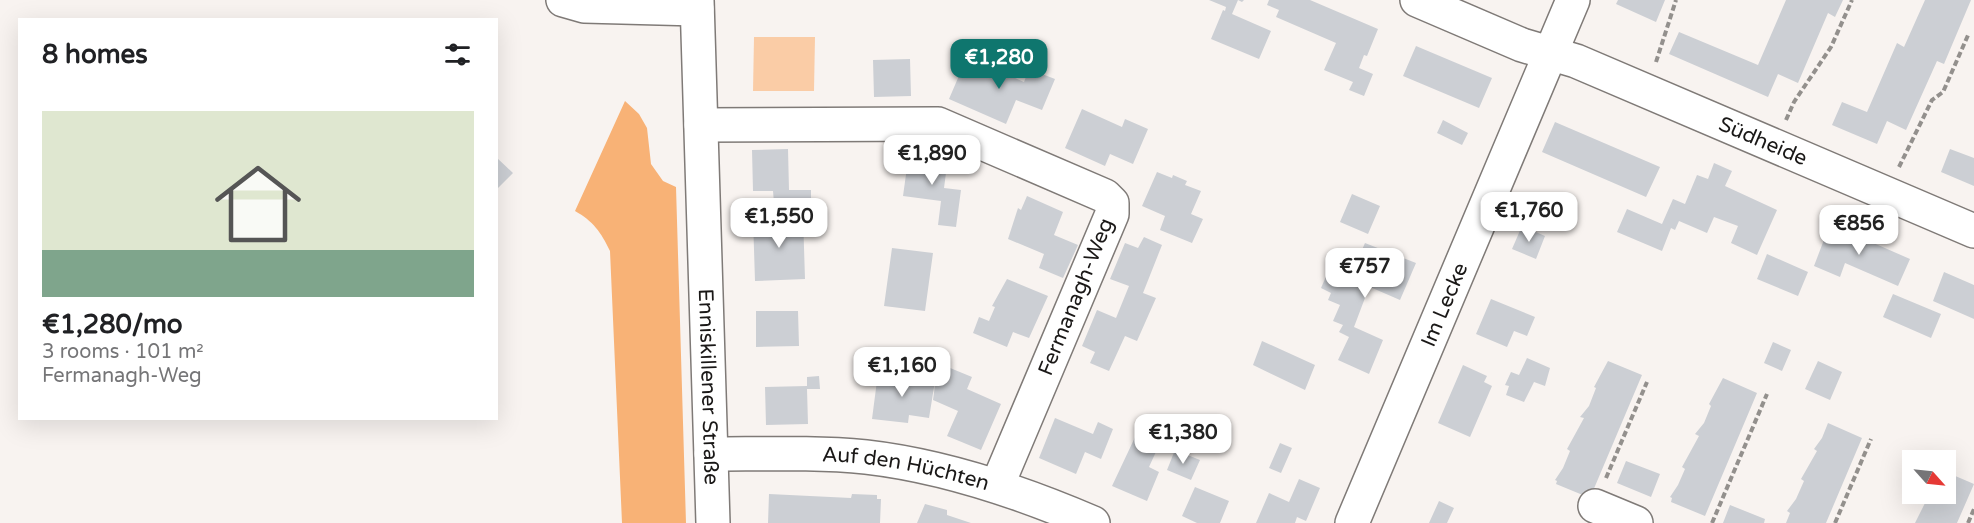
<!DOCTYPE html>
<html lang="en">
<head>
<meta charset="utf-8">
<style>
	body { margin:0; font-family:"Varela Round",sans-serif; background:#f2f2f2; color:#202124; height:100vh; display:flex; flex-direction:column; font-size:22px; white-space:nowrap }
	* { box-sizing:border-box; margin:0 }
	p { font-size:20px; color:#757577 }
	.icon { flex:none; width:33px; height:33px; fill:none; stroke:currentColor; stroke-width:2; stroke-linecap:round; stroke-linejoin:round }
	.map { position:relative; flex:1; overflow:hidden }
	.details { position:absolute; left:18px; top:18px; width:480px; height:402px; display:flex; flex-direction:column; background:#fff; border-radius:0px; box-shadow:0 6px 24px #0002 }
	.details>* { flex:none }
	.needle { width:39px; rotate:117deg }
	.controls { position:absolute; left:1902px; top:450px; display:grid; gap:12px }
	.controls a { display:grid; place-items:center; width:54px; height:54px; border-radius:0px; background:#fff; box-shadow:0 6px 24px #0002; font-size:30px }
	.price { position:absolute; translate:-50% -51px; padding:0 14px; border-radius:12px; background:#fff; color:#222; font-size:20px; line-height:39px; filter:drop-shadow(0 2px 3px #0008) }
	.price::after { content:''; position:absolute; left:50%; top:36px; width:18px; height:14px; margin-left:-9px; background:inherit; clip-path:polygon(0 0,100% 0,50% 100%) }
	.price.on { background:#0f766e; color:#fff }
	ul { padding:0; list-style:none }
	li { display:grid; align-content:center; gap:12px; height:318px; padding:0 24px }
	li span { display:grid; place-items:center; height:186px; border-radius:0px; color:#555 }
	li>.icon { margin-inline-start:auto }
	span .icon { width:108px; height:108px; fill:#fffc; stroke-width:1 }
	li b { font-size:26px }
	h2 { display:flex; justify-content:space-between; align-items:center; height:72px; padding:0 24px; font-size:26px }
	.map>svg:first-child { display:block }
</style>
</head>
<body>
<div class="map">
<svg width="1974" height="523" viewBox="0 0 1974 523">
	<rect width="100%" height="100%" fill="#f8f3f0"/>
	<path fill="#f8b276" d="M625 101 639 114 647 128 651 164 663 181 676 187 686 523H622L610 251C601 232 593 221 575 211Z"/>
	<path fill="#facca6" d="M754 37H815L814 91H753Z"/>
	<path fill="#cccfd4" d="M1209 0H1244L1242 2 1238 0 1232 14 1271 31 1259 59 1211 39 1223 10 1225 11 1226 7Z
		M1269 0H1310L1378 29 1367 56 1364 55 1359 68 1373 74 1364 96 1349 90 1353 82 1324 70 1336 43 1276 17 1279 10 1267 5Z
		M1618 0H1665L1656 22 1616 4Z
		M1786 0H1843L1835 17 1828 13 1798 83 1778 74 1768 97 1669 54 1679 32 1758 65Z
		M1925 0H1971L1944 64 1937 61 1906 130 1887 121 1877 144 1832 125 1842 102 1867 112 1897 43 1904 47Z
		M1416 46 1492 78 1479 108 1403 76Z
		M967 57 1024 82 1029 69 1055 79 1042 110 1016 100 1006 124 949 99Z
		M910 59 911 96 874 97 873 60Z
		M1082 109 1122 127 1125 119 1148 129 1133 164 1110 154 1105 166 1065 148Z
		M1443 120 1468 133 1462 145 1437 133Z
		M1555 122 1660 167 1646 197 1542 152Z
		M788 149 789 190H811V202L774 203 773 191H753L752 150Z
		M1950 149 1974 158V186L1941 172Z
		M909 153 948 158 944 188 961 190 956 227 938 225 941 201 903 196Z
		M496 157 513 173 496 190Z
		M1714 163 1732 171 1725 186 1777 210 1757 255 1731 243 1738 226 1714 217 1707 233 1679 221 1675 230 1671 228 1662 251 1617 232 1627 209 1662 224 1673 199 1685 204 1697 175 1708 179Z
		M1157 172 1172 178 1173 175 1187 181 1185 185 1201 191 1191 214 1203 219 1192 243 1160 230 1165 216 1142 206Z
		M1352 194 1380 206 1368 234 1340 222Z
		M1027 196 1063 212 1054 235 1078 245 1063 278 1039 268 1044 254 1008 239 1018 208 1021 210Z
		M803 216 805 279 755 281 753 218Z
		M1830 224 1910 259 1898 286 1845 263 1840 277 1814 266Z
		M1522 226 1545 236 1536 259 1512 249Z
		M1144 237 1162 245 1143 293 1156 298 1137 341 1125 336 1109 371 1090 363 1095 352 1082 346 1097 310 1116 318 1129 286 1110 279 1125 243 1138 248Z
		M1365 243 1416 263 1400 300 1370 287 1368 290 1354 327 1383 340 1369 374 1338 360 1349 337 1339 332 1343 325 1333 321 1340 305 1328 300 1331 293 1321 288 1328 272 1341 278 1344 269 1352 272Z
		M892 248 933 253 925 311 884 306Z
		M1767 254 1808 272 1798 296 1757 279Z
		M1944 272 1974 285V319L1933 301Z
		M1007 279 1048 296 1029 338 1013 332 1007 347 973 333 979 317 989 321 995 307 992 306Z
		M1893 294 1941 314 1931 338 1883 317Z
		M1491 299 1535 317 1527 336 1514 331 1507 347 1476 334Z
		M756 311H798L799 346 756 347Z
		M1262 341 1315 365 1305 390 1253 365Z
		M1773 342 1791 350 1782 371 1764 363Z
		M1527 358 1550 368 1545 386 1534 382 1524 402 1506 395 1509 386 1505 385 1511 372 1519 375Z
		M1608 361 1642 375 1590 498 1556 484 1557 481 1555 480 1563 468 1570 451 1567 449 1584 418 1580 417 1589 406 1596 388 1594 387Z
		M1818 361 1842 372 1830 400 1805 389Z
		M938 363 972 377 967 389 1001 404 981 450 947 436 958 411 933 400Z
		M1463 365 1487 376 1484 382 1492 386 1470 437 1438 423Z
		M878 373 935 381 929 418 909 415 908 423 872 419Z
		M819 376 820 389H807L808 424 766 425 765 387 807 386V377Z
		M1723 378 1757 393 1705 516 1671 502 1672 498 1670 497 1678 485 1685 469 1682 467 1699 436 1695 434 1704 423 1711 406 1709 404Z
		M1055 418 1093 434 1098 422 1113 429 1101 459 1085 452 1076 474 1039 458Z
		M1828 423 1862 438 1826 523H1786L1790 513 1787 511 1796 499 1804 481 1801 479 1817 451 1814 449 1822 438Z
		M1137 433 1160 443 1149 467 1159 472 1147 501 1112 486Z
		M1280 443 1292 448 1281 473 1269 468Z
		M1175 450 1200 460 1191 480 1167 470Z
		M1626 461 1660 474 1651 497 1617 483Z
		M1946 472 1974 484 1957 523H1915L1928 497 1925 496 1927 494H1946Z
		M1299 479 1320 488 1306 521 1297 517 1295 523H1256L1269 493 1289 502Z
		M1195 487 1229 501 1220 523H1197L1182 516Z
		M769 494 851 498 852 494 877 495V499H881L880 523H768Z
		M1439 501 1454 508 1447 523H1429Z
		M925 504 947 510V515L971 523H917Z
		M1730 505 1765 519 1764 523H1723Z"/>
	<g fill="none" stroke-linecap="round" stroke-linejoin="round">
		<g stroke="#7f7a77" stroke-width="36">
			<g id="minor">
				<path d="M563 0 584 6 697 9"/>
				<path id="s1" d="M697 0 713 523"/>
				<path id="s2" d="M1417 0 1522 45 1576 61 1974 231"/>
				<path d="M701 125 938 124 1105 196 1112 203V214L997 486"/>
				<path id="s3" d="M711 454C763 454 815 452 866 457 945 466 1021 492 1093 523"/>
				<path d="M1595 506 1636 523"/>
				<path id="s4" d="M1352 523 1573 0"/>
			</g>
		</g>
		<path stroke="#93908d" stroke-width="4" stroke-dasharray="6 3" stroke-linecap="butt" d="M1656 62 1676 0
			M1786 120 1794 102 1831 47 1852 0
			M1899 167 1932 100 1943 92 1969 33
			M1606 478 1647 382
			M1712 523 1767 394
			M1835 523 1871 439
			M1968 523 1974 509"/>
		<use href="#minor" stroke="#fff" stroke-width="33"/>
	</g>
	<g text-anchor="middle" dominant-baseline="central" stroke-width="4.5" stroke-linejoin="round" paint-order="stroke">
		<g font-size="21" fill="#1a1817" stroke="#fff">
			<text stroke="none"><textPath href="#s2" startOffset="374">Südheide</textPath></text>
			<text transform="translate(1076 297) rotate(-68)">Fermanagh-Weg</text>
			<text stroke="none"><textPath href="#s4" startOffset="237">Im Lecke</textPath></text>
			<text stroke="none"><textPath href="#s1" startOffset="387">Enniskillener Straße</textPath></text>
			<text stroke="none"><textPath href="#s3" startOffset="196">Auf den Hüchten</textPath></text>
		</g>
	</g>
</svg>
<div class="controls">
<a><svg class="needle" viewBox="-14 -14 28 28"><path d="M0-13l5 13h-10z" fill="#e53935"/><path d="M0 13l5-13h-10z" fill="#757577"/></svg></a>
</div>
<b class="price on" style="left:999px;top:90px">€1,280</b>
<b class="price" style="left:932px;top:186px">€1,890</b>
<b class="price" style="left:1529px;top:243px">€1,760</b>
<b class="price" style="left:779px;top:249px">€1,550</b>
<b class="price" style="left:1859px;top:256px">€856</b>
<b class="price" style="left:1365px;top:299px">€757</b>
<b class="price" style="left:902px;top:398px">€1,160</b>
<b class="price" style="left:1183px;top:465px">€1,380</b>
<section class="details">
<h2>8 homes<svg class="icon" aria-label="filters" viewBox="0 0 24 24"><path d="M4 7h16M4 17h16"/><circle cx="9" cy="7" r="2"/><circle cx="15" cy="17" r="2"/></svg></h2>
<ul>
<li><span style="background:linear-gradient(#dfe7d0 75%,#7fa58c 0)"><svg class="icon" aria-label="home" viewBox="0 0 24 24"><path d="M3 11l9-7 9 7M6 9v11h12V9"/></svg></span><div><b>€1,280/mo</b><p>3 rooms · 101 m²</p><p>Fermanagh-Weg</p></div></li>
</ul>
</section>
</div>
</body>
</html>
